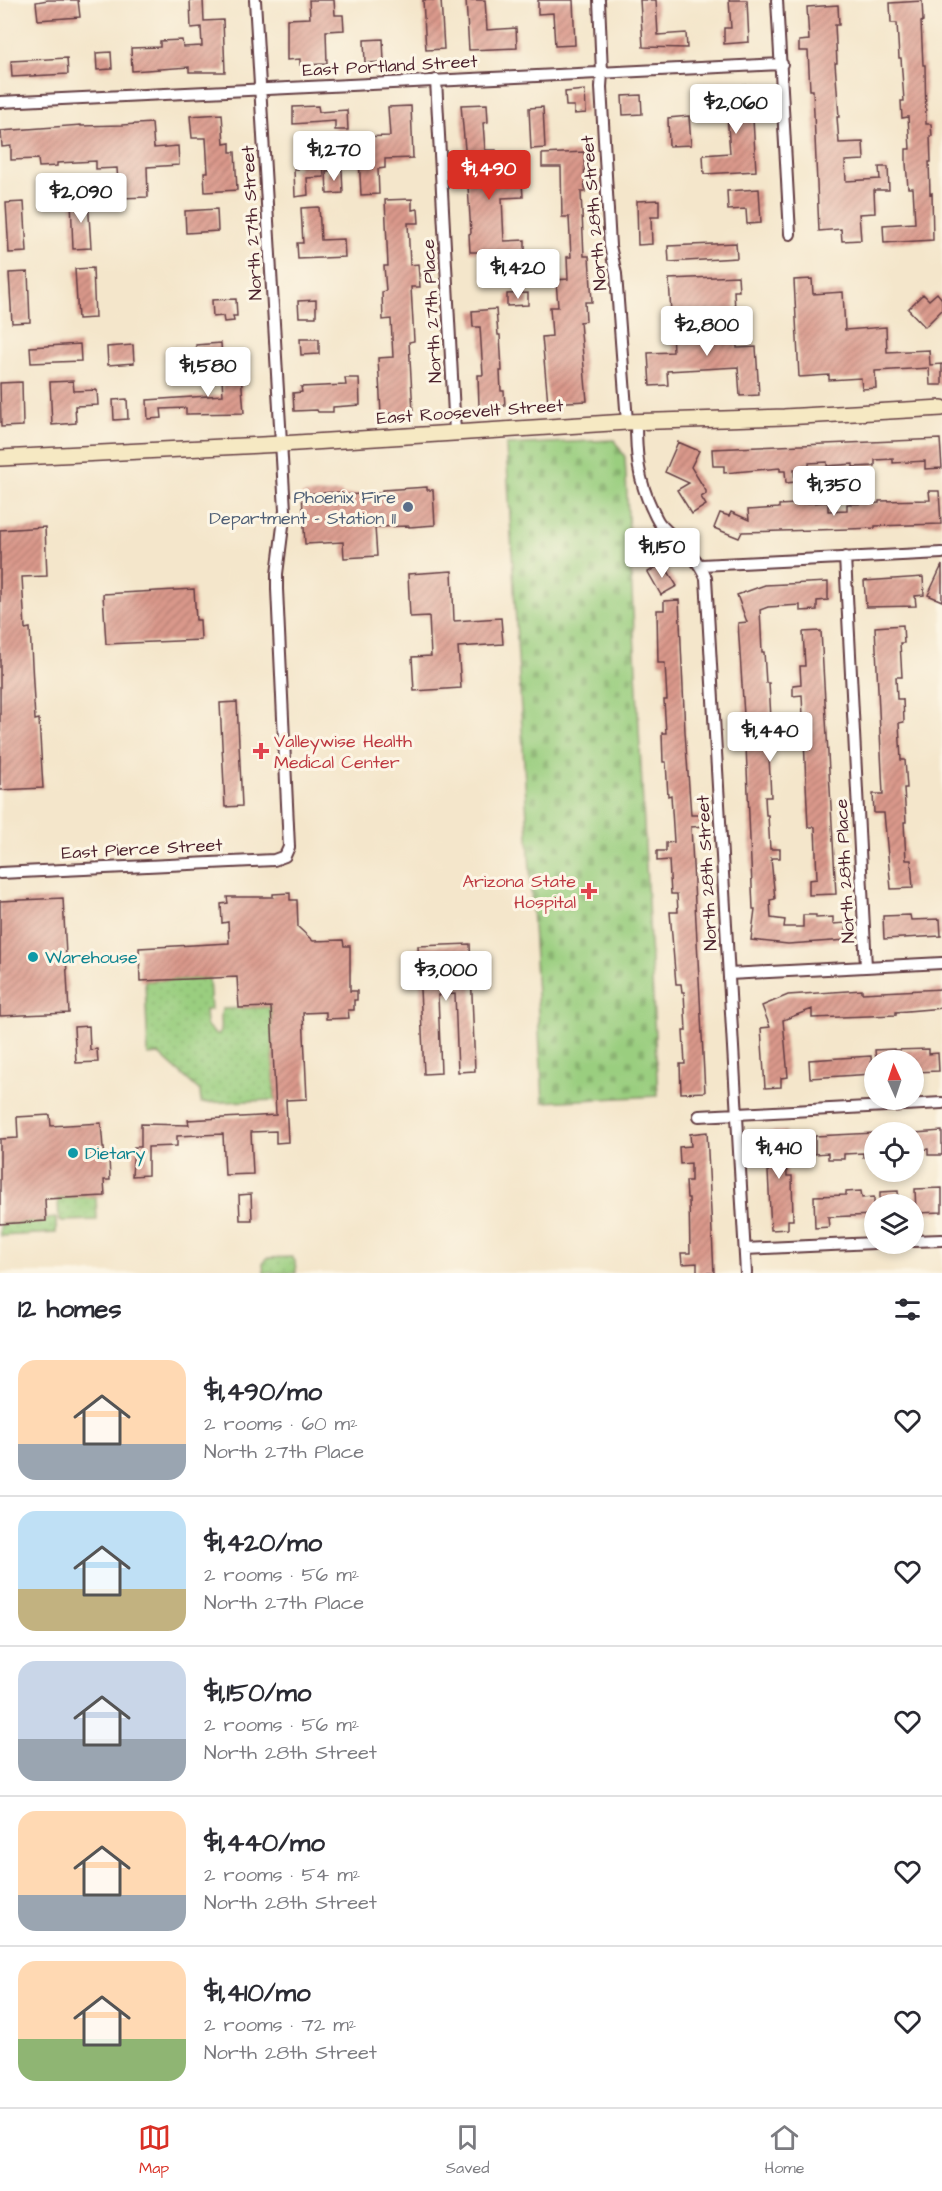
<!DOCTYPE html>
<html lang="en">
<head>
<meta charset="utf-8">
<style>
	body { margin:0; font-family:"Architects Daughter",sans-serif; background:#f2f2f3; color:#2b2b33; height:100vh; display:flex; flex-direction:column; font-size:22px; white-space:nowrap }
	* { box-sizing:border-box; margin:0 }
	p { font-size:20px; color:#7c7c81 }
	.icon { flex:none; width:33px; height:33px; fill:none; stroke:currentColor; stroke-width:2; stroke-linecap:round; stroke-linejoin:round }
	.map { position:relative; height:1273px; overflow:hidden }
	.panel { display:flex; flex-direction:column; background:#fff; flex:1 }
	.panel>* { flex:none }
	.needle { width:39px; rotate:357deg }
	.tools { position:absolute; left:864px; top:1050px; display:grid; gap:12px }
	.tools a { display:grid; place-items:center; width:60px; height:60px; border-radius:50%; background:#fff; box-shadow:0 3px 9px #0003; font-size:30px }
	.price { position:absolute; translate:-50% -51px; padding:0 14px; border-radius:6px; background:#fff; color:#222; font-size:20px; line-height:39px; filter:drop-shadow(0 2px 3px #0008) }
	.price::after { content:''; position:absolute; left:50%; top:36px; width:18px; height:14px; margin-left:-9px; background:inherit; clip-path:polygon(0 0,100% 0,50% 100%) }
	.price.active { background:#d93025; color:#fff }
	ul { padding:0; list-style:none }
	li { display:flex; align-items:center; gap:18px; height:150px; padding:0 18px }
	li+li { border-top:2px solid #e1e1e2 }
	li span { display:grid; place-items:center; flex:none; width:168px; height:120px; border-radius:18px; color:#555 }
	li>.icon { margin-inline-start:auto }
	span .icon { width:72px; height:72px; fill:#fffc; stroke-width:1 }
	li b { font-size:26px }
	h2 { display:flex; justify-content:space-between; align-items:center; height:72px; padding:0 18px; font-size:26px }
	.dock { display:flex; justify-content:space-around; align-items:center; height:84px; border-top:2px solid #e1e1e2; background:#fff; font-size:16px; color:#7c7c81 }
	.dock a { display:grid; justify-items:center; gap:3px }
	.dock .active { color:#d93025 }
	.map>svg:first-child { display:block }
</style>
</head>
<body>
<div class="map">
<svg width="942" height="1273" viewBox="0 0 942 1273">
	<defs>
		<pattern id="grass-dots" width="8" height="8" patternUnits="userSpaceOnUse" patternTransform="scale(1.5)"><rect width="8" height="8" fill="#9ace7f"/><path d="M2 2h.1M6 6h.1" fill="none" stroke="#86b06e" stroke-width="1.8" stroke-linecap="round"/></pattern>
		<pattern id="cemetery-stones" width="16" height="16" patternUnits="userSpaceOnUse" patternTransform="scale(1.5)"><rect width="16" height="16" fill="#9ace7f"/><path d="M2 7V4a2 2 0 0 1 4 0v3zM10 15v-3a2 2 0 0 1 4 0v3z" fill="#86b06e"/></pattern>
		<pattern id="building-hatch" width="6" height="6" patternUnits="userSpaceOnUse" patternTransform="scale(1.5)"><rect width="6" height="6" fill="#da998b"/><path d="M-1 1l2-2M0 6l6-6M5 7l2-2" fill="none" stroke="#b37c72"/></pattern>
	</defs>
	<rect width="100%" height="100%" fill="#fcf5e5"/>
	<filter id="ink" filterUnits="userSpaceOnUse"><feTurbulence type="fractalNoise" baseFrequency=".0167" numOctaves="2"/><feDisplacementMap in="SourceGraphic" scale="12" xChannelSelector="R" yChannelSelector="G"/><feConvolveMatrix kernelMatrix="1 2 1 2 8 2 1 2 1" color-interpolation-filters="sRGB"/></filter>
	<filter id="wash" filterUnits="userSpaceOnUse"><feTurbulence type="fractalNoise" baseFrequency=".008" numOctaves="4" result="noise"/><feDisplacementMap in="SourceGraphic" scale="24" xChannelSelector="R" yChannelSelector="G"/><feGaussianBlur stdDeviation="1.35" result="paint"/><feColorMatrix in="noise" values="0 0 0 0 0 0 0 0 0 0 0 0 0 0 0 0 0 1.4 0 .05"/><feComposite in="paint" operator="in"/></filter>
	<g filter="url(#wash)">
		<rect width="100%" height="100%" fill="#f4e6cb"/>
		<path fill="url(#grass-dots)" stroke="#727655" stroke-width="1.5" d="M209 978 211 1010H205L206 1025 215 1034 220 1033C224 1025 218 1016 223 1009L271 1007 275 1100 201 1103 200 1091 159 1054 148 1055 145 981Z
			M96 1196 97 1220 59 1221 58 1198Z
			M56 1218V1233L0 1236V1224L46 1221V1219Z
			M292 1257 295 1261 296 1273H264L263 1264 267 1258Z"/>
		<path fill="url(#cemetery-stones)" stroke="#727655" stroke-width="1.5" d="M614 440 625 457 658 1096 543 1102 506 445Z"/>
		<g id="blocks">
			<path fill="url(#building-hatch)" d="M48 0H78L80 17 38 20 36 2Z
				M190 0H203L204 21 223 20 225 72H189V67L132 71 131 48 160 47V41L182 40 183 47 202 46 201 27 191 28Z
				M309 0H334L335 15H343L344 30 326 31 327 64 300 65V59L287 60V19L310 18Z
				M423 0H441L444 49 426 50Z
				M466 0H485L487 30 516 28 517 48 469 50Z
				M538 0H573L575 45 555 46 553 13 538 14Z
				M640 0H656L658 35 686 33 687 48 643 47Z
				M729 0H747L749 42 724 44V28H731Z
				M922 1 923 21 921 22 923 65H925L926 124H931L932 136H930L931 162H929L930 194 932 193 933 240 884 243 883 225 915 223 913 188H908L906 163V149H910L908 117 902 118 901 101H904L901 58H899L897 23H891L890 3Z
				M838 5 839 25H835L837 63H835L839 117H837L839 143 863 142 864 160 845 161 846 181 880 179 879 167H888L889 190H874L875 213 859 214 861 240 842 241 841 229 819 231 813 90H810L808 51H799V41L809 40 807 7Z
				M383 39 384 62 365 63 364 40Z
				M111 52 112 69 97 70 96 53Z
				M67 58 68 74 12 77 11 61Z
				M751 85 756 171 704 174 703 155 730 153 725 87Z
				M585 90 586 113 574 114V106H566L565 92Z
				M641 95 642 114 623 115 622 96Z
				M487 104 488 122 483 123 485 150H496L497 182 522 183 523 197 502 198 504 241 525 240V250H523L524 275 483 277 482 252H470L469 234 471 233 467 171 461 105Z
				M318 106 319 112 347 110 348 130H335V121L293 124V107Z
				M411 106 413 158 385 159V168L378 169 379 194 361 195 358 137 390 136 388 107Z
				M543 107 545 148 531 149 529 108Z
				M222 114 224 144 230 143V152H235L237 190 205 192 204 172H208L206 138H192L190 116Z
				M689 116 691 145 669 146 668 118Z
				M152 123 154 148 178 146 179 165 147 167 148 197 119 198 117 168 96 169V161L57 163V166L39 167 38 159 11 160V146L2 147 1 131 81 125V126L122 125Z
				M322 141 324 177 307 178 308 195 295 197 294 169H298L296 142Z
				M584 152 585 192H581L584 256H589L592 302H585L586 321 580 322 587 401 548 403 542 337 552 336 550 307H558L556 280 568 279 567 257H571L569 217H562L561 167H542V154Z
				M342 170 343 193 327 194 326 171Z
				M759 189 761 223 747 224 746 209 728 210 727 191Z
				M88 199 91 248 73 249 71 200Z
				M412 199V210L418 209 419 223H408L410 265 418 264 420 287H411L414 341 409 342 413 412 381 414 378 358 393 357 391 319 383 320 382 292 386 291 384 266H388L385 200Z
				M659 200V217H651L652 244 638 245 637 201Z
				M24 202 27 252 9 253 6 203Z
				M319 207 321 240 344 239 345 257 298 259 297 243H303L301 208Z
				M217 209 218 231 186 233 185 211Z
				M736 243 737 258 669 262 668 246Z
				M93 268 95 318 78 319 75 269Z
				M28 272 30 322 12 323 9 273Z
				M738 276 739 291H734L735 310 671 313 669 279Z
				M812 279 813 294 843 292 845 330 886 327 887 352 929 350 930 365 942 364V385H930L929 368 875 371 876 388 862 389 861 378 829 380V375L799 377 794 280Z
				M528 293V305L507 306V294Z
				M937 293 942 299V310L925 327 908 309 923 294 929 300Z
				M236 299 237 316H233L234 321 224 322 223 316 213 317 212 300Z
				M316 300V317H299L298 301Z
				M496 309 498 335H500L502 371H500L501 391H504L505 406 479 407 478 375H483L480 327H473L472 311Z
				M736 328 737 348 756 347 759 395 740 396 738 367 667 371 668 385 650 386 648 353 673 352 672 331Z
				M300 339H319V354L301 355Z
				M221 343 222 359 196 360V345Z
				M80 344 81 361 31 363 30 347Z
				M133 345 134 363 108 365 107 347Z
				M240 362 244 413 186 414V408L161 409 162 418 148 419 147 400 223 395 221 363Z
				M203 364V374L173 376 172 366Z
				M345 378H359L360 405 333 407V412H318L317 410 294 411 293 393 302 392 301 387 346 385Z
				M73 381 74 391 97 390 98 405 75 406 76 423 52 425 50 382Z
				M22 382 23 426 1 427 0 383Z
				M127 399 128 419 114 420 113 400Z
				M940 439 942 468 925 469V461L893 463V459L875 460V466L853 467V464L827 466V462L809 463V469L794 470 795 482 786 483 785 471H780V468L724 473V466H713L712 449Z
				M678 442 699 451 691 467 706 491V494L701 497 706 505 692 514 677 490 689 483 665 472Z
				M427 487V490H433L435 525 409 527V526L375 527 377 556 344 558 343 542 305 544 302 494 341 492 342 495 382 493V490Z
				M929 491H939L941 524 875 526V528L848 529 742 532 739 538 714 528 720 513 729 516 731 512 749 520 748 510 779 508V505L828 502V511L847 510V504L879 503V501L930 500Z
				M45 527 47 576 22 577 25 629 30 628 35 720 39 719 43 788 0 790V530Z
				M663 563 677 586 661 595 648 572Z
				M942 565V601L928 595Z
				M452 571 454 621 501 618 503 644 458 647 461 688 414 691 412 657 431 656 429 616 410 617 408 574Z
				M923 577 924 595 915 596 916 606 866 607 864 581Z
				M828 582V600L817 601V610L800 611V605L768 607 760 610 762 652H764L766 683H769L772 737H768L771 797H765L766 815H768L770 849H780V858H771L775 899 770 900 771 918 785 920 784 927H803V915H816V918L833 917V924L846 923 847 940 788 944 751 940 755 909H753L746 746 738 623 747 622 737 595 765 585Z
				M194 589 196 620H200L201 640 106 644 103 594Z
				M679 600 685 732 691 815H704L705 826 691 827 705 1092 681 1093 680 1064H685L683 1031H686L684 992H682L681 984H676L670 912H678L677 894H671L669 860 657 861V851H666V843L674 842 671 795 668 796 666 762H663L662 733H666L664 700H667L665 663H658L657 610H664V601Z
				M903 625 904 643H900L902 677H896L897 699H903L904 722 899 723 901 760H905L907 788H904L906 822H904L906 860H911L913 888 891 889 884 813H874L873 794H883L875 627Z
				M821 631 836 894 809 895V880L817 879 815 827H808L802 695 793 696V685L801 684 800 666H805L803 632Z
				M237 702 242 806 225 807 220 703Z
				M290 893V900H297L298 927 313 941 343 940 344 946H350V991H357V1000H354V1010H348L349 1018 326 1019V1012L303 1013 307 1099 286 1100 288 1142 276 1143V1131L251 1132 253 1174 225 1175 223 1134 177 1136V1146L148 1147V1175L132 1176 134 1147H141V1124L189 1125 188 1120 276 1115 271 1007 239 1008 237 977 140 981 139 948 229 943 228 922 222 923 221 904 228 903 227 897H273V894Z
				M63 898 69 1013 0 1016V901Z
				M910 915 911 920 940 919 941 936 884 939 883 916Z
				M470 944 475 1071 458 1072 455 994 438 995 441 1073 424 1074 418 946Z
				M942 989V1008L896 1012V1015L812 1018V1009L783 1020 788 1077 781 1078V1087L765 1088 761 1028 770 1027 762 1006 788 995 862 990V993Z
				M89 1026 90 1050 97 1049 98 1062 76 1063 74 1027Z
				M894 1049V1050L929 1049V1054L938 1053 939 1071 914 1072V1060H876L875 1050Z
				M871 1056 872 1074 810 1078 809 1060Z
				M50 1115 51 1126 101 1123 103 1148H104L105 1157H109L110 1180H104L105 1196 45 1199 46 1221 0 1224V1139L18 1138 17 1117Z
				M786 1131 787 1145H790L791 1158 786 1159 787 1176H792L793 1220H788V1229L771 1230 766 1132Z
				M942 1131V1155H928V1149L916 1150 915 1133Z
				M707 1132 714 1273H697V1263L682 1264 681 1253H690L689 1198H687L686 1181H691V1163L680 1164 679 1147 691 1146 690 1134Z
				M874 1133V1157H863V1153L844 1154V1159H828V1153L815 1154V1136Z
				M942 1188V1212L916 1213 915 1189Z
				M861 1191 862 1198 874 1197V1215L828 1217 829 1227 815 1228 814 1196 846 1195V1192Z
				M898 1191 899 1204H880V1192Z
				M251 1194 252 1220H240L239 1195Z"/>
		</g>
	</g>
	<g filter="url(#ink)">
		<use href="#blocks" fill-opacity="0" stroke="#643d43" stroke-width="1.5"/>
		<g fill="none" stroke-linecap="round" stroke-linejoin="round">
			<g stroke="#643d43" stroke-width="14">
				<path id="street" d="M599 0 602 73 601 87 610 246 616 274 627 422
					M777 0 790 234
					M436 80 455 432
					M0 102 782 64
					M636 422C636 454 638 480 652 509 655 515 657 521 661 525 679 544 695 553 706 578L746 1273
					M845 557 866 967
					M701 565 942 553
					M0 873 274 860 285 856 289 847 277 589V574L285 510 255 0
					M729 974 942 963
					M699 1116 942 1103
					M914 1241 942 1240
					M745 1249 874 1243"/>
			</g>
			<g stroke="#643d43" stroke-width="18">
				<path id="secondary" d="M0 458 281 444 627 422 784 417 942 408"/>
			</g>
			<use href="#street" stroke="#fff" stroke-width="10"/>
			<use href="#secondary" stroke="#f6e9c3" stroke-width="15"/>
		</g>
	</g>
	<circle fill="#5c6f8a" stroke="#fcf5e5" stroke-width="2" cx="408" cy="507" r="6"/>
	<g fill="#e0444e" stroke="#fcf5e5" stroke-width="2">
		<path d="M258 742h6v6h6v6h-6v6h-6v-6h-6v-6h6z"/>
		<path d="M586 882h6v6h6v6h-6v6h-6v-6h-6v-6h6z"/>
	</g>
	<g fill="#0f9aa8" stroke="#fcf5e5" stroke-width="2">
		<circle cx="33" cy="957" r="6"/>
		<circle cx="73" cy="1153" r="6"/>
	</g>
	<g text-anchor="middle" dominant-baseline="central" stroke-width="6" stroke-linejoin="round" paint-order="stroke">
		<g font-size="18" fill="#4a1f2b" stroke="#fcf5e5">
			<text transform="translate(390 66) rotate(-3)">East Portland Street</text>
			<text transform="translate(594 213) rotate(-95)">North 28th Street</text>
			<text transform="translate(252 223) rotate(-93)">North 27th Street</text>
			<text transform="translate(432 311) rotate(-93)">North 27th Place</text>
			<text transform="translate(470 412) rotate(-4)">East Roosevelt Street</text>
			<text transform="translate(142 849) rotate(-3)">East Pierce Street</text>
			<text transform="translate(845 871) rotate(-93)">North 28th Place</text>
			<text transform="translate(707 873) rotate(-93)">North 28th Street</text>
		</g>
		<g font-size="18" fill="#4e5e75" stroke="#fcf5e5" text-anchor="end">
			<text x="396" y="497">Phoenix Fire<tspan x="396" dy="21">Department - Station 11</tspan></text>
		</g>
		<g font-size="18" fill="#be3a42" stroke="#fcf5e5" text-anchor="start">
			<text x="274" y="741">Valleywise Health<tspan x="274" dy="21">Medical Center</tspan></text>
			<text x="576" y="881" text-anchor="end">Arizona State<tspan x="576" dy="21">Hospital</tspan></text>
		</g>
		<g font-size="18" fill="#0d838f" stroke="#fcf5e5" text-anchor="start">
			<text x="45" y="957">Warehouse</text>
			<text x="85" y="1153">Dietary</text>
		</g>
	</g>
</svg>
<div class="tools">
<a><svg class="needle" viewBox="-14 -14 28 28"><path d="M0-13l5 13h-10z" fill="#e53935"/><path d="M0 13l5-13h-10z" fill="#7c7c81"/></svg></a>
<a><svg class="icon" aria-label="locate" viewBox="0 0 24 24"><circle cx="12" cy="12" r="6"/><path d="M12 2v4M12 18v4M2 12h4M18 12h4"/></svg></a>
<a><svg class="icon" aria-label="layers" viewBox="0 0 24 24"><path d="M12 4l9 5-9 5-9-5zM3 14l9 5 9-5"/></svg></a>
</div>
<b class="price" style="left:736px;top:135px">$2,060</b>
<b class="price" style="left:334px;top:182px">$1,270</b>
<b class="price active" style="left:489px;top:201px">$1,490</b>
<b class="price" style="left:81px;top:224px">$2,090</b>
<b class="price" style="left:518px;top:300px">$1,420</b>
<b class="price" style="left:707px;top:357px">$2,800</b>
<b class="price" style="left:208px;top:398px">$1,580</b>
<b class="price" style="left:834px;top:517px">$1,350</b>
<b class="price" style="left:662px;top:579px">$1,150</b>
<b class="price" style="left:770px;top:763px">$1,440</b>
<b class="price" style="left:446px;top:1002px">$3,000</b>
<b class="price" style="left:779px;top:1180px">$1,410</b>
</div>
<section class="panel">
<h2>12 homes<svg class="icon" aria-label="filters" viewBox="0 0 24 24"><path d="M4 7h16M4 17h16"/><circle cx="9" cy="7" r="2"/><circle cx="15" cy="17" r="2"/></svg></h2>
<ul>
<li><span style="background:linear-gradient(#ffd9b3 70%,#9aa5b1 0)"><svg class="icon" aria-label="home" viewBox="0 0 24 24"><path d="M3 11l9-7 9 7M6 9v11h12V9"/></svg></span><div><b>$1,490/mo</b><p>2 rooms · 60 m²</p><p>North 27th Place</p></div><svg class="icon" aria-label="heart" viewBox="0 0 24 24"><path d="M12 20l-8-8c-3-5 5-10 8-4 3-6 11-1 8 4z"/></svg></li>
<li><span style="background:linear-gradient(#bfe0f5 65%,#c2b280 0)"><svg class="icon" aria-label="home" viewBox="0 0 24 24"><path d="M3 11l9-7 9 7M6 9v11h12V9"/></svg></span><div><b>$1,420/mo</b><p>2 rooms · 56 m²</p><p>North 27th Place</p></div><svg class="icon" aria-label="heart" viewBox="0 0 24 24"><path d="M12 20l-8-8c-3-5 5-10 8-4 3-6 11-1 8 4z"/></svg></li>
<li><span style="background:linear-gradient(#c9d6e8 65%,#9aa5b1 0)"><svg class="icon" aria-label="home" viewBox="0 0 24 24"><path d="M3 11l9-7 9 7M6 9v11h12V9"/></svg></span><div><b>$1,150/mo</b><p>2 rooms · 56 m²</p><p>North 28th Street</p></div><svg class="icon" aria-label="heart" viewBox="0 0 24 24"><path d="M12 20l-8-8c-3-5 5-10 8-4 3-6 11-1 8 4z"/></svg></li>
<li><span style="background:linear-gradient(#ffd9b3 70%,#9aa5b1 0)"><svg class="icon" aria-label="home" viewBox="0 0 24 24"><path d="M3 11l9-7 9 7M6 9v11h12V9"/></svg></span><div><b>$1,440/mo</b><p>2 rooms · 54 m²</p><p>North 28th Street</p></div><svg class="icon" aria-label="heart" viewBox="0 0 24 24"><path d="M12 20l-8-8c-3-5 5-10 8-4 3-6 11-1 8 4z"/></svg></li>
<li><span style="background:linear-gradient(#ffd9b3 65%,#8fb573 0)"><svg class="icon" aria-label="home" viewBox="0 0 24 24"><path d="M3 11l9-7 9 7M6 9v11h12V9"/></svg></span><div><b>$1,410/mo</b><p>2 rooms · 72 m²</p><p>North 28th Street</p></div><svg class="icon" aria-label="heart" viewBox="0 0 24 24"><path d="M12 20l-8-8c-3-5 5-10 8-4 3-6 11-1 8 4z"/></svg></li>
</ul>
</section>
<nav class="dock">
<a class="active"><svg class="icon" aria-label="map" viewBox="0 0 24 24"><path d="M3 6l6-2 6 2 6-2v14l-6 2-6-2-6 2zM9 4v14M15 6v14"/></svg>Map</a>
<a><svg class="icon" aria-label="saved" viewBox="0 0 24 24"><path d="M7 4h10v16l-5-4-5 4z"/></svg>Saved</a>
<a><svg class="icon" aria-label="home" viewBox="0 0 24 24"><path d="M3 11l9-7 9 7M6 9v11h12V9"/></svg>Home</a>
</nav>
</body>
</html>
